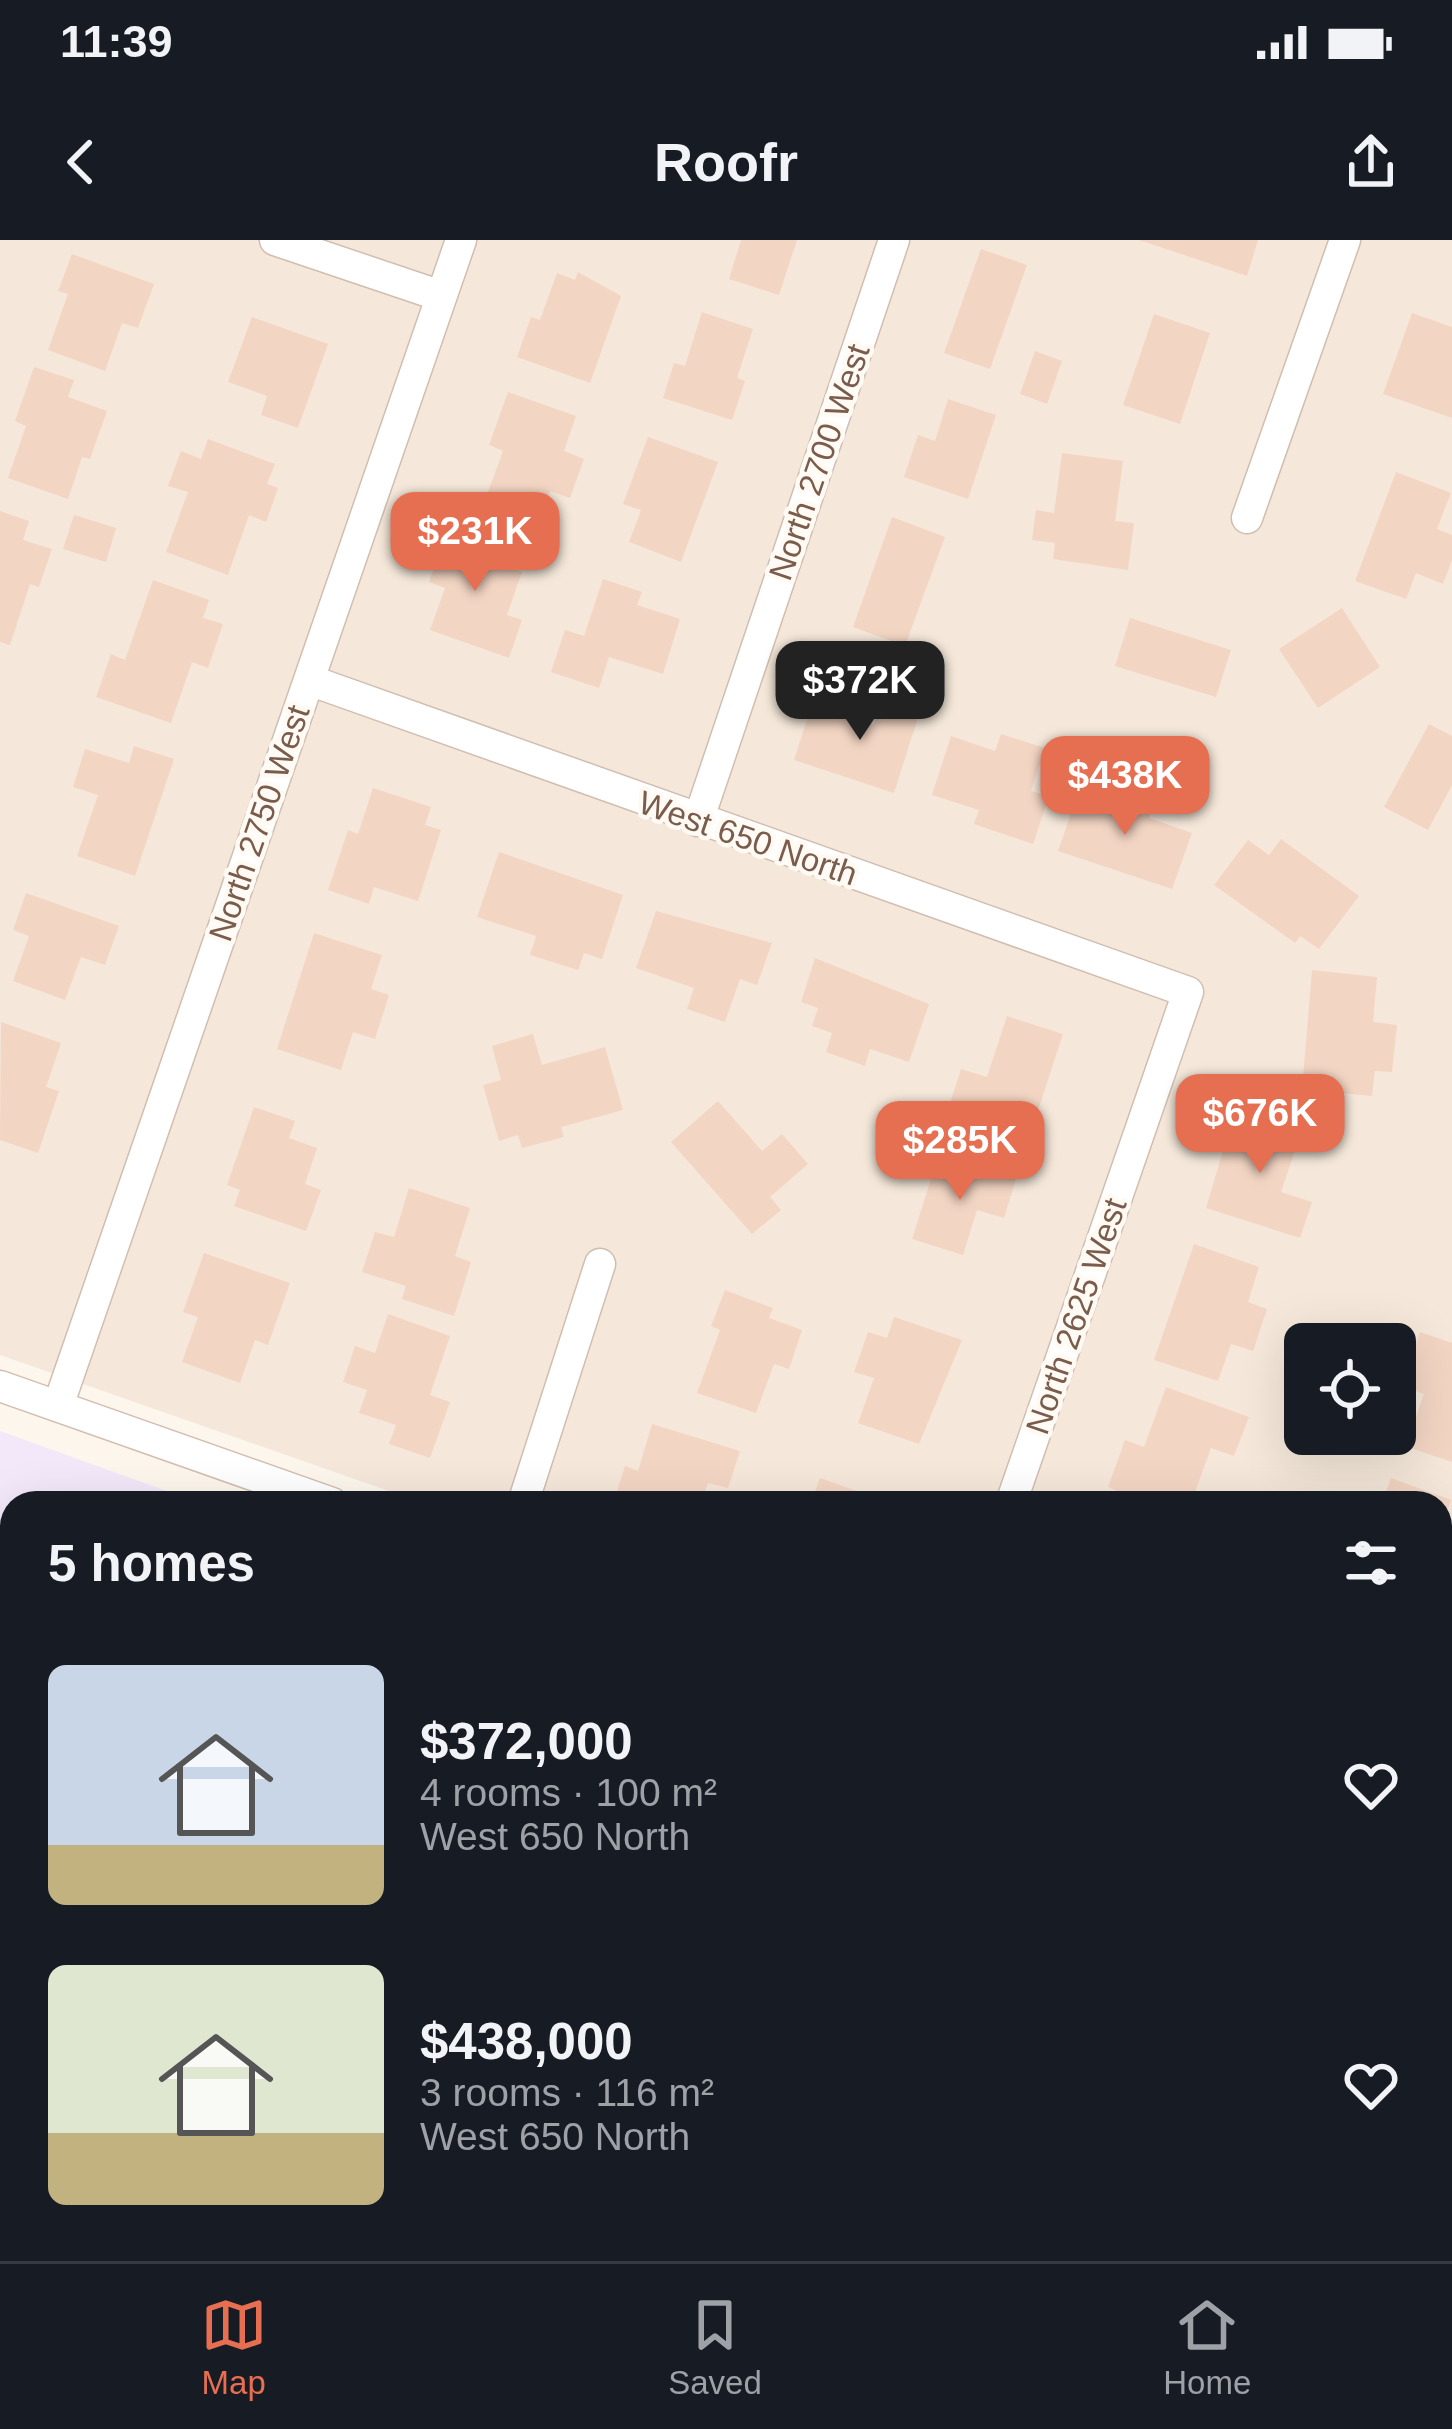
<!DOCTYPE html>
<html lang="en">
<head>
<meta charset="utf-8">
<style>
	body { margin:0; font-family:Helvetica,sans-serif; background:#20242c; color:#f1f3f6; height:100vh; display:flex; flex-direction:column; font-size:45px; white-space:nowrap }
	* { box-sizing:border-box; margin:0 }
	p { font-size:39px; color:#9ea1a6 }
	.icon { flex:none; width:66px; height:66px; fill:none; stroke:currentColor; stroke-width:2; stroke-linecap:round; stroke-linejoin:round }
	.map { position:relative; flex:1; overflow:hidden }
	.panel { position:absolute; left:0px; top:1251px; width:1452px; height:771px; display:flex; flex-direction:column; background:#171b24; border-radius:36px 36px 0 0; box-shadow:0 12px 48px #0002 }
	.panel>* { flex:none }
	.fabs { position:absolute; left:1284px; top:1083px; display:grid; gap:24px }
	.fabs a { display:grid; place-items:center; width:132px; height:132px; border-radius:18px; background:#171b24; box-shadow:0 12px 48px #0002; font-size:60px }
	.price { position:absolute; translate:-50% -102px; padding:0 27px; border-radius:24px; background:#e76f51; color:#fff; font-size:39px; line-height:78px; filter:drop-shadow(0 3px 6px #0008) }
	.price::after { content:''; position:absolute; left:50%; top:72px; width:36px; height:27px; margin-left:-18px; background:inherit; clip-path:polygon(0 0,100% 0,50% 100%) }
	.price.current { background:#222; color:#fff }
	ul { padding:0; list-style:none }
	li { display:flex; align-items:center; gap:36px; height:300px; padding:0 48px }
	li span { display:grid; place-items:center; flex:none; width:336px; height:240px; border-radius:18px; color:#555 }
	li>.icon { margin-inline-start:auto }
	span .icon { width:144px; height:144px; fill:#fffc; stroke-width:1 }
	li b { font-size:51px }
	h2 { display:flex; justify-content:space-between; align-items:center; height:144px; padding:0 48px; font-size:51px }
	.status { display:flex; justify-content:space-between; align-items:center; height:84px; padding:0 60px; background:#171b24; direction:ltr }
	.status svg { height:33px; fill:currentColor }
	header { display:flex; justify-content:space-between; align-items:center; height:156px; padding:0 48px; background:#171b24; font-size:54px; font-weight:600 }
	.menu { display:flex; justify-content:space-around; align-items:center; height:168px; border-top:3px solid #363941; background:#171b24; font-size:33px; color:#9ea1a6 }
	.menu a { display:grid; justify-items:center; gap:6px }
	.menu .current { color:#e76f51 }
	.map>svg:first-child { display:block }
</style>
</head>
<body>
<div class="status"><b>11:39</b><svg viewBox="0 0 49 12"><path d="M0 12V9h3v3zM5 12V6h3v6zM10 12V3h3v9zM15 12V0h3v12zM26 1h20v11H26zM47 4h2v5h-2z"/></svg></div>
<header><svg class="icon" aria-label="back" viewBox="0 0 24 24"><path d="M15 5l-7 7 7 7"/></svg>Roofr<svg class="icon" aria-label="share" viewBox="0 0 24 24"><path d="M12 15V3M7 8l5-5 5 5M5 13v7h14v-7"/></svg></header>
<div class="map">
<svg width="1452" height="2021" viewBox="0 0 1452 2021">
	<rect width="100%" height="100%" fill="#fdf6ec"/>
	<path fill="#f5e8da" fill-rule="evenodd" d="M0 0H1452V1708L1440 1704V1263H423L0 1115ZM1305 1104H1395V1194H1305Z
		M1448 1772 1452 1773V2021H1362L1366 2010H1440V1794Z"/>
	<path fill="#f3e8fa" d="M0 1191 200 1263H12V2010H515L511 2021H0Z"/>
	<path fill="#f3d5c3" d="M741 0H797L779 55 729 39Z
		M1139 0H1258L1247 36Z
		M981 9 1027 25 990 129 944 113Z
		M72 14 154 44 138 88 122 83 105 131 48 110 68 54 58 51Z
		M578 32 621 56 590 143 517 117 531 77 540 80 557 33 575 40Z
		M702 72 753 89 737 138 745 141 732 180 663 158 674 123 685 126Z
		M1412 73 1452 87V178L1383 154Z
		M1154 74 1210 93 1180 184 1123 165Z
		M252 77 328 104 298 188 261 175 267 156 228 142Z
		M1035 111 1062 121 1047 164 1020 154Z
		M34 127 74 140 68 157 107 171 90 219 82 217 68 259 8 238 26 186 15 181Z
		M508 152 576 176 564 211 584 219 570 258 550 251 536 290 481 271 503 211 489 205Z
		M948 159 996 175 968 259 904 237 918 195 935 201Z
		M648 197 718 222 681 322 629 302 641 270 623 264Z
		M208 199 275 224 267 244 278 248 266 282 249 275 228 335 166 312 188 252 168 246 181 211 201 219Z
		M1062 213 1123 221 1115 281 1134 283 1128 330 1053 319 1055 303 1032 300 1036 270 1054 273Z
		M1396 232 1451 253 1437 289 1452 295V320L1443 344 1416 333 1406 359 1355 341Z
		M0 271 29 281 23 300 52 309 39 347 30 344 10 405 0 402Z
		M74 275 116 288 106 322 63 309Z
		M892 277 945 297 905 406 853 387Z
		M447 289 504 309 498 324 522 332 507 375 522 380 509 418 430 390 445 348 429 342Z
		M603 339 642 352 637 365 680 379 663 434 609 417 599 448 551 432 565 390 584 396Z
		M153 340 209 360 203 378 223 384 208 428 192 422 171 483 96 457 111 414 125 420Z
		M1342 368 1380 427 1318 468 1279 409Z
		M1130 378 1231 410 1216 457 1115 426Z
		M884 456 921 468 894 553 794 520 812 464 874 485Z
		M1429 484 1452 496V545L1428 590 1384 567Z
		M1001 494 1045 508 1031 551 1049 556 1033 604 974 584 979 570 932 555 951 496 995 511Z
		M134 506 174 519 135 636 77 616 98 555 73 547 85 509 129 523Z
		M373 548 431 567 425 585 441 590 418 661 374 647 369 664 328 650 348 590 358 594Z
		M1118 549 1155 562 1149 578 1192 593 1172 649 1058 611 1078 553 1112 565Z
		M1281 599 1359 656 1319 709 1300 696 1295 703 1214 645 1248 600 1269 615Z
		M499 612 623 655 602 719 584 713 578 730 530 715 536 696 477 677Z
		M26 653 119 686 105 725 81 717 65 760 13 741 29 696 13 690Z
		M656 671 772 703 757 745 740 739 725 782 687 769 694 748 636 728Z
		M314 693 382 715 371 749 389 755 375 799 353 792 341 830 277 809Z
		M815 718 929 764 909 822 870 809 865 826 826 812 832 793 812 786 818 768 801 762Z
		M1312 730 1377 737 1373 782 1397 785 1392 832 1375 831 1372 856 1302 849Z
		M1007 776 1063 794 1031 892 949 866 961 829 987 837Z
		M1 782 61 803 46 847 59 851 38 913 0 900Z
		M533 794 542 825 605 807 623 870 561 887 564 897 522 908 518 895 499 901 483 845 501 840 492 806Z
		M718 861 762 911 782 894 808 924 770 957 781 970 752 994 671 902Z
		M254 867 295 881 289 898 317 908 305 944 321 950 306 991 234 966 240 950 227 945Z
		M1244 870 1302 889 1281 952 1312 962 1300 998 1206 968 1227 897 1234 899Z
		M939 914 1016 939 1004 978 977 970 963 1015 912 999Z
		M409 948 470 968 455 1016 471 1022 454 1076 402 1059 406 1046 362 1032 375 992 394 997Z
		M1194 1004 1259 1027 1248 1062 1267 1069 1253 1111 1231 1104 1218 1141 1154 1120Z
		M204 1013 290 1043 268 1105 255 1100 240 1143 182 1122 198 1077 183 1072Z
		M725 1050 773 1068 769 1078 802 1090 789 1129 774 1124 756 1173 697 1153 720 1090 711 1086Z
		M388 1074 450 1096 430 1155 450 1162 430 1218 389 1204 396 1185 359 1173 367 1150 343 1142 355 1106 375 1113Z
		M894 1077 962 1100 919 1204 858 1183 874 1138 854 1132 868 1092 887 1098Z
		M1420 1092 1452 1103V1222L1387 1200 1395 1194V1172L1415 1179 1424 1154 1402 1146Z
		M1166 1147 1249 1177 1234 1216 1211 1208 1191 1263H1113L1117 1251 1108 1247 1125 1200 1144 1207Z
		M652 1184 740 1211 728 1248 708 1243 701 1263H613L625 1226 638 1231Z
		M820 1238 888 1262V1263H811Z
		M1391 1238 1451 1260 1441 1288 1440 1263H1382Z
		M12 1538V1839L10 1840 6 1823 0 1825V1542Z
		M1444 1954 1452 1956V2021H1422L1426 2010H1440Z
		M12 1958V2004L0 2008V1961Z"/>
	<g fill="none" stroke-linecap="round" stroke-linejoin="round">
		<g stroke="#d1beb0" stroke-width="33">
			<path id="minor" d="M275 0 441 56
				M1247 278 1345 0
				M309 440 1188 752 1011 1263
				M698 581 894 0
				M0 1146 332 1263
				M58 1166 461 0
				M523 1263 600 1024
				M1440 1583 1452 1550
				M1440 1728 1452 1732"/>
		</g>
		<path stroke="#d9b8a5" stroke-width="6" stroke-dasharray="3 9" stroke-linecap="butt" d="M0 1437 12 1446
			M0 1534 12 1531
			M0 1928 12 1926"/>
		<use href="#minor" stroke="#fff" stroke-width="30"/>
	</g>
	<g text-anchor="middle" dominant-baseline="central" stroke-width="9" stroke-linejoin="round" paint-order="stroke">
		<g font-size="33" fill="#7a5c4d" stroke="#fffaf3">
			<text transform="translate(819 222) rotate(-71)">North 2700 West</text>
			<text transform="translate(259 583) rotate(-71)">North 2750 West</text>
			<text transform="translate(748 598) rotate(19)">West 650 North</text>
			<text transform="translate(1076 1076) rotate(-71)">North 2625 West</text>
		</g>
	</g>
</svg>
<div class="fabs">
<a><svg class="icon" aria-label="locate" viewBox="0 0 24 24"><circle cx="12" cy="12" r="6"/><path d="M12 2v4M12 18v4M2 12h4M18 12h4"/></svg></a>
</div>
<b class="price" style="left:475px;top:354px">$231K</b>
<b class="price current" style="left:860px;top:503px">$372K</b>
<b class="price" style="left:1125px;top:598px">$438K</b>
<b class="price" style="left:1260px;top:936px">$676K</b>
<b class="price" style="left:960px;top:963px">$285K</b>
<section class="panel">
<h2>5 homes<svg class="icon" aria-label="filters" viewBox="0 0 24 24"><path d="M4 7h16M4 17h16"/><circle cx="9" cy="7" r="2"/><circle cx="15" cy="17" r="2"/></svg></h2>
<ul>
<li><span style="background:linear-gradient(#c9d6e8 75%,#c2b280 0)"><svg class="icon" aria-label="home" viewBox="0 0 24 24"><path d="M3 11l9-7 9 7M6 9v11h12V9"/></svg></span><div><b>$372,000</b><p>4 rooms · 100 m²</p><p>West 650 North</p></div><svg class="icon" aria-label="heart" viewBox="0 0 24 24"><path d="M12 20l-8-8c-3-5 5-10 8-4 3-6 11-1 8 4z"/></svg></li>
<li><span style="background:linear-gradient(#dfe7d0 70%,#c2b280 0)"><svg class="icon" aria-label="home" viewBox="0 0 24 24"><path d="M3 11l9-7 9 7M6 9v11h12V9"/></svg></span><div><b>$438,000</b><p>3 rooms · 116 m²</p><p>West 650 North</p></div><svg class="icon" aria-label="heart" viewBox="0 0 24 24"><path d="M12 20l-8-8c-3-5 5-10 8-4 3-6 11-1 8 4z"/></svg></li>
</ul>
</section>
</div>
<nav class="menu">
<a class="current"><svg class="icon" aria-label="map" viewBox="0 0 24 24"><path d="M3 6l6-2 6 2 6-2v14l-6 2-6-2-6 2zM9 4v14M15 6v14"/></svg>Map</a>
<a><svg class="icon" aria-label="saved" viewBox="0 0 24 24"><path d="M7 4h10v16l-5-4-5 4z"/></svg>Saved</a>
<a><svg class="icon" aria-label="home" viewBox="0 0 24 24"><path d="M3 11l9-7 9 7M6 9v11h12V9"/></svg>Home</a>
</nav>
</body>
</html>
